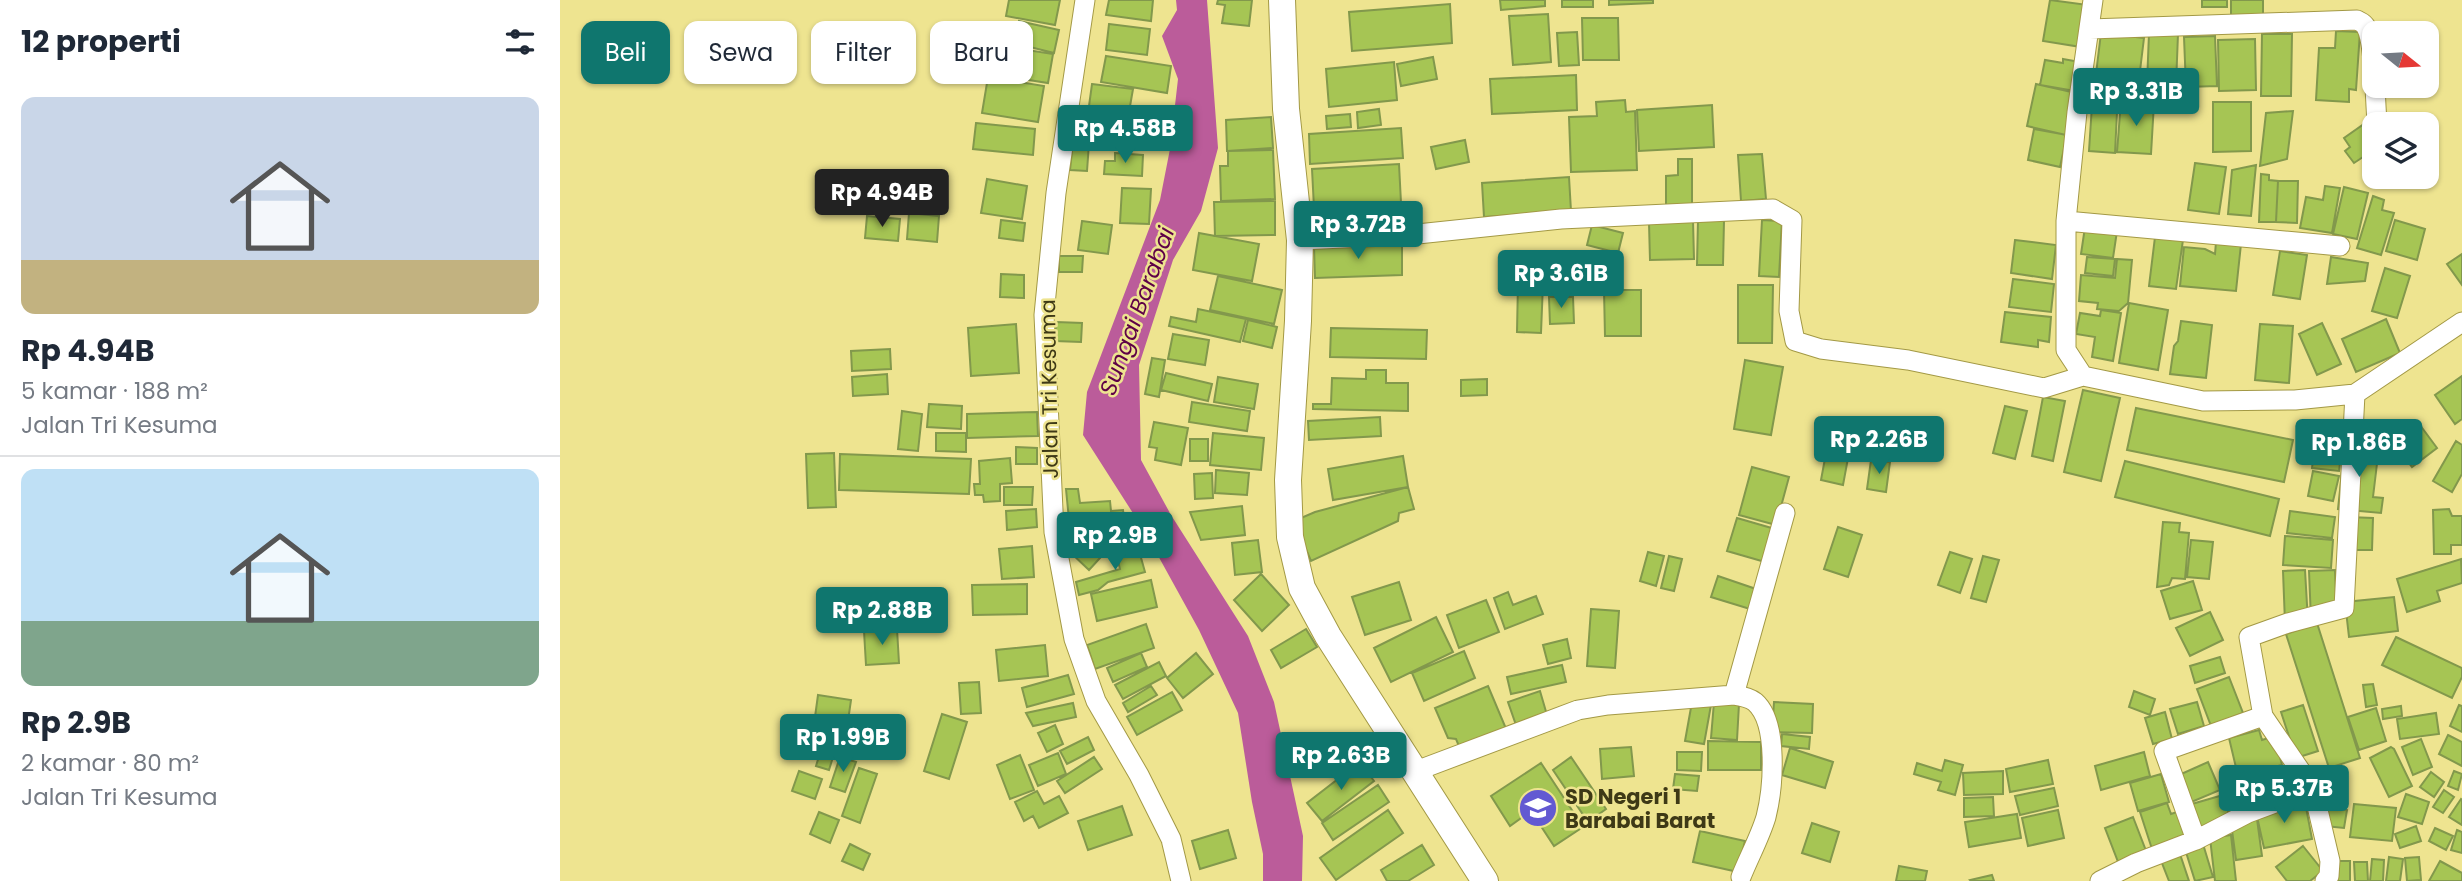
<!DOCTYPE html>
<html lang="id">
<head>
<meta charset="utf-8">
<style>
	body { margin:0; font-family:Poppins,sans-serif; background:#f2f2f3; color:#1f2937; height:100vh; display:flex; flex-direction:column; font-size:26px; white-space:nowrap }
	* { box-sizing:border-box; margin:0 }
	p { font-size:23px; color:#747a83 }
	.icon { flex:none; width:38px; height:38px; fill:none; stroke:currentColor; stroke-width:2; stroke-linecap:round; stroke-linejoin:round }
	.map { position:relative; flex:1; overflow:hidden }
	.panel { display:flex; flex-direction:column; background:#fff; width:560px }
	.panel>* { flex:none }
	.hud { position:absolute; left:21px; top:21px; width:665px; height:63px; display:flex; gap:14px }
	.needle { width:46px; rotate:108deg }
	.controls { position:absolute; left:1802px; top:21px; display:grid; gap:14px }
	.controls a { display:grid; place-items:center; width:77px; height:77px; border-radius:14px; background:#fff; box-shadow:0 2px 5px #0004; font-size:35px }
	.price { position:absolute; translate:-50% -60px; padding:0 16px; border-radius:7px; background:#0f766e; color:#fff; font-size:23px; line-height:46px; filter:drop-shadow(0 2px 4px #0008) }
	.price::after { content:''; position:absolute; left:50%; top:42px; width:21px; height:16px; margin-left:-10px; background:inherit; clip-path:polygon(0 0,100% 0,50% 100%) }
	.price.selected { background:#222; color:#fff }
	ul { padding:0; list-style:none }
	li { display:grid; align-content:center; gap:14px; height:371px; padding:0 21px }
	li+li { border-top:2px solid #e0e1e3 }
	li span { display:grid; place-items:center; height:217px; border-radius:14px; color:#555 }
	li>.icon { margin-inline-start:auto }
	span .icon { width:126px; height:126px; fill:#fffc; stroke-width:1 }
	li b { font-size:30px }
	h2 { display:flex; justify-content:space-between; align-items:center; height:84px; padding:0 21px; font-size:30px }
	.tag { padding:0 24px; border-radius:14px; background:#fff; box-shadow:0 2px 5px #0004; font-size:24px; line-height:63px }
	.tag.selected { background:#0f766e; color:#fff }
	main { display:flex; flex:1; min-height:0 }
	.map>svg:first-child { display:block }
</style>
</head>
<body>
<main>
<section class="panel">
<h2>12 properti<svg class="icon" aria-label="filters" viewBox="0 0 24 24"><path d="M4 7h16M4 17h16"/><circle cx="9" cy="7" r="2"/><circle cx="15" cy="17" r="2"/></svg></h2>
<ul>
<li><span style="background:linear-gradient(#c9d6e8 75%,#c2b280 0)"><svg class="icon" aria-label="home" viewBox="0 0 24 24"><path d="M3 11l9-7 9 7M6 9v11h12V9"/></svg></span><div><b>Rp 4.94B</b><p>5 kamar · 188 m²</p><p>Jalan Tri Kesuma</p></div></li>
<li><span style="background:linear-gradient(#bfe0f5 70%,#7fa58c 0)"><svg class="icon" aria-label="home" viewBox="0 0 24 24"><path d="M3 11l9-7 9 7M6 9v11h12V9"/></svg></span><div><b>Rp 2.9B</b><p>2 kamar · 80 m²</p><p>Jalan Tri Kesuma</p></div></li>
</ul>
</section>
<div class="map">
<svg width="1902" height="881" viewBox="0 0 1902 881">
	<rect width="100%" height="100%" fill="#eee490"/>
	<path fill="#bb5c9a" d="M616 0H647L658 148 641 211 613 260 579 365 581 460 611 515 688 636 714 702 743 836 742 881H703V854L692 802 678 713 639 630 585 532 523 435 527 392 600 200 610 149 618 79 602 36 617 10Z"/>
	<path fill="#a6c554" stroke="#82984c" stroke-width="2" d="M449 0H500L495 25 446 16Z
		M549 0H593L591 21 546 15Z
		M658 0H692L689 26 662 23 665 5 657 4Z
		M940 0H985V6L941 10Z
		M1002 0H1033V7H1002Z
		M1049 0H1093V3L1049 5Z
		M1490 0 1528 5 1521 47 1483 41Z
		M1642 0H1667V7H1642Z
		M1671 0H1703V18H1671Z
		M890 4 892 43 792 51 789 12Z
		M988 14 991 62 953 65 949 16Z
		M1022 18H1058L1059 60H1023Z
		M459 21 499 30 494 53 454 43Z
		M549 24 590 29 587 55 546 50Z
		M1776 31 1800 32 1796 90 1789 89V102L1756 100 1759 48H1775Z
		M1017 32 1019 65 999 66 997 33Z
		M1541 33 1584 38 1579 79 1536 74Z
		M1589 33 1618 34 1616 85 1587 84Z
		M1702 34H1732L1731 96H1701Z
		M1655 36 1657 86 1626 87 1624 37Z
		M1695 39 1696 90 1659 91 1658 40Z
		M435 45 493 54 488 83 430 74Z
		M546 56 611 66 607 93 541 82Z
		M873 57 877 79 841 86 837 64Z
		M1503 59 1520 62 1515 91 1480 85 1485 60 1503 63Z
		M834 62 837 100 769 107 766 69Z
		M1016 75 1017 110 932 114 930 79Z
		M428 77 484 86 478 122 422 113Z
		M532 84 573 89 569 112 529 106Z
		M1476 84 1516 93 1506 135 1467 126Z
		M1533 90 1558 92 1555 153 1529 151Z
		M1065 100 1066 112 1075 111 1077 170 1011 172 1009 117 1037 116 1036 102Z
		M1561 101 1594 103 1591 154 1557 152Z
		M1653 102H1691V151L1653 152Z
		M1152 105 1154 147 1079 151 1077 110Z
		M819 109 821 125 798 128 797 112Z
		M1733 111 1727 159 1700 166 1706 113Z
		M534 114 584 118 581 149 531 144Z
		M790 114 791 127 767 129 766 116Z
		M711 117 713 148 667 151 666 120Z
		M416 123 475 129 473 155 413 149Z
		M1804 124 1815 140V149L1794 163 1785 151 1790 147 1784 138Z
		M841 128 843 158 750 164 749 134Z
		M1474 129 1507 135 1500 167 1468 160Z
		M905 140 909 162 876 169 871 147Z
		M513 141 529 143 527 171 510 170Z
		M713 150 715 199 661 201 660 166H668V151Z
		M555 153 583 155 582 176 544 174 545 161H555Z
		M1202 154 1206 199 1181 201 1178 155Z
		M1118 159H1132V207H1106V176L1118 175Z
		M1635 163 1666 167 1659 214 1628 210Z
		M839 164 841 203 754 208 752 169Z
		M1696 165 1691 216 1668 214 1672 170Z
		M1701 174 1709 175V180L1718 181 1716 222H1699Z
		M1009 177 1011 211 924 217 922 183Z
		M427 179 467 186 462 219 421 213Z
		M1718 181H1738L1737 223 1716 222Z
		M1765 186 1780 188 1772 233 1740 228 1746 197 1763 200Z
		M1784 187 1808 193 1797 239 1773 234Z
		M562 188 591 189 589 224 560 223Z
		M1813 196 1824 200 1822 210 1834 213 1821 255 1797 248Z
		M715 201V235L655 236 654 202Z
		M349 213 379 216 377 242 347 239Z
		M307 216 340 219 338 241 305 238Z
		M441 220 465 223 463 241 439 238Z
		M1138 220 1164 221 1163 265H1137Z
		M1202 220 1222 221 1219 277 1199 276Z
		M1835 220 1865 229 1857 260 1826 251Z
		M522 221 552 225 548 254 518 250Z
		M1133 221 1134 259 1090 260 1089 223Z
		M1032 225 1063 233 1058 253 1027 245Z
		M1525 227 1557 231 1553 258 1521 254Z
		M639 233 699 244 692 281 633 270Z
		M1595 237 1623 240 1616 289 1589 286Z
		M1455 240 1496 245 1492 279 1451 273Z
		M1656 242 1681 244 1676 291 1620 286 1624 247 1645 249 1655 254Z
		M842 245V275L755 278 754 247Z
		M1720 251 1747 255 1740 299 1713 295Z
		M1902 254V285L1887 264Z
		M499 256H523L522 272H499Z
		M1527 257 1555 259 1553 276 1525 273Z
		M1771 257 1808 263 1805 281 1767 284Z
		M1557 259 1572 260 1568 303 1559 311 1537 309 1538 303 1519 301 1521 275 1555 278Z
		M1825 268 1850 276 1837 318 1812 311Z
		M441 274 464 275V298L440 297Z
		M658 276 722 290 714 324 650 310Z
		M1453 279 1494 284 1491 312 1449 307Z
		M958 282 983 283 981 333 957 332Z
		M1178 285H1213L1212 343H1178Z
		M1044 290H1081V336H1045Z
		M989 297H1013L1014 323 990 324Z
		M1569 303 1608 310 1598 370 1559 363Z
		M638 309 686 319 680 342 609 326 611 317 636 322Z
		M1541 310 1561 313 1553 361 1532 357 1535 337 1516 334 1520 313 1540 316Z
		M1445 312 1491 317 1489 342 1478 340V347L1441 342Z
		M1826 319 1840 353 1796 372 1782 339Z
		M688 320 717 327 712 348 683 341Z
		M1621 321 1652 325 1646 378 1610 374 1614 346 1618 341Z
		M496 322 522 323 521 342 495 341Z
		M1762 323 1781 364 1757 375 1739 334Z
		M456 324 459 373 411 376 408 328Z
		M1700 324 1733 326 1729 383 1695 380Z
		M771 328 867 330 866 359 770 357Z
		M613 334 649 340 645 365 608 359Z
		M330 349 331 369 292 371 291 351Z
		M592 358 605 360 599 397 585 394Z
		M1185 360 1223 367 1211 435 1174 429Z
		M806 370H826V383H848V411L753 409V404H771L772 378 806 379Z
		M606 373 652 384 648 401 601 390Z
		M327 374 328 394 293 396 292 377Z
		M1902 376V419L1895 424 1875 395Z
		M658 377 698 384 694 409 654 402Z
		M927 379V395L901 396V380Z
		M1523 390 1560 398 1541 481 1504 472Z
		M1483 397 1505 401 1493 461 1472 456Z
		M632 402 690 411 687 431 629 422Z
		M369 404 402 406 401 429 367 427Z
		M1445 406 1467 411 1455 459 1433 453Z
		M1576 408 1733 440 1724 482 1567 450Z
		M342 411 362 414 358 451 338 449Z
		M477 412 478 436 407 438V414Z
		M820 417 821 436 749 440 748 421Z
		M594 422 628 428 621 465 595 460 597 448 589 447Z
		M1860 425 1877 448 1852 467 1835 444Z
		M376 433H406V452L376 451Z
		M653 433 704 438 701 470 650 465Z
		M1269 437 1291 442 1283 485 1261 480Z
		M630 439H648V461H630Z
		M1896 441 1902 445V474L1892 492 1873 481Z
		M1785 443 1819 447 1813 497 1823 498 1821 513 1778 509Z
		M1755 444 1782 447 1779 471 1752 468Z
		M456 447 477 448V464H456Z
		M274 453 276 507 248 508 246 454Z
		M280 454 411 459 409 494 279 490Z
		M843 456 848 487 773 500 768 469Z
		M450 458 452 483 440 484V501L424 502 423 495H415L414 484H420L419 461Z
		M1311 460 1330 462 1326 492 1307 489Z
		M1565 461 1719 499 1710 536 1555 497Z
		M1192 467 1229 477 1216 525 1179 515Z
		M656 470 689 473 687 495 655 493Z
		M1753 471 1779 476 1773 501 1748 496Z
		M652 473 653 498 635 499 634 474Z
		M444 487H473L472 505H444Z
		M848 487 854 509 839 513 838 521 751 561 734 521 755 512Z
		M506 489H518L520 503 550 501 551 511 563 510 565 526 510 530Z
		M682 506 685 535 641 540 630 512Z
		M476 509 477 527 447 530 446 511Z
		M1889 509 1892 516H1902V545H1891V554H1874L1873 510Z
		M1730 511 1775 517 1772 538 1727 533Z
		M1788 517 1813 518 1812 550H1787Z
		M1177 518 1215 529 1205 562 1167 551Z
		M1603 522 1620 523 1619 532 1629 533 1625 579 1612 578 1609 585 1597 587Z
		M1278 527 1302 535 1288 577 1264 569Z
		M532 530 550 547 529 570 511 553Z
		M1725 536 1773 540 1771 568 1723 565Z
		M698 540 702 572 675 575 672 543Z
		M1631 540 1653 542 1649 579 1627 577Z
		M472 546 474 577 442 579 439 549Z
		M578 547 585 572 548 582 538 590 519 595 516 582 560 569 556 553Z
		M1088 552 1104 556 1096 586 1080 581Z
		M1390 552 1412 559 1400 593 1378 585Z
		M1109 556 1122 559 1114 591 1101 588Z
		M1423 556 1439 560 1426 602 1411 598Z
		M1901 559 1902 583 1877 591 1880 601 1847 612 1837 579Z
		M1745 570 1748 622 1725 623 1723 571Z
		M1775 570 1777 619 1751 620 1749 571Z
		M701 574 729 605 702 631 674 600Z
		M1158 576 1196 589 1190 609 1151 597Z
		M591 580 597 607 537 621 531 594Z
		M1633 581 1642 610 1610 619 1601 591Z
		M839 582 851 620 805 635 792 597Z
		M467 584V614L413 615 412 585Z
		M948 592 953 605 976 596 983 614 945 629 934 598Z
		M1834 597 1838 631 1789 637 1785 602Z
		M926 600 939 632 899 648 887 615Z
		M1031 609 1059 611 1055 668 1027 666Z
		M1650 612 1663 640 1630 656 1616 628Z
		M876 617 893 652 831 682 814 648Z
		M1757 623 1800 758 1769 768 1726 634Z
		M586 624 594 648 535 669 527 645Z
		M337 629 339 663 306 665 304 631Z
		M746 629 757 647 721 668 711 650Z
		M1836 637 1902 668V677L1892 698 1822 665Z
		M1007 639 1011 658 988 664 983 645Z
		M485 645 488 676 439 681 436 650Z
		M904 651 915 678 864 701 852 673Z
		M581 653 587 667 553 682 547 668Z
		M636 653 653 674 623 698 607 678Z
		M1660 657 1665 673 1635 683 1630 666Z
		M599 662 606 676 563 699 555 685Z
		M1002 665 1006 682 951 694 947 677Z
		M508 675 514 694 467 707 462 688Z
		M1669 677 1683 713 1651 726 1637 689Z
		M419 682 421 713 401 714 399 683Z
		M1813 684 1817 705 1806 707 1803 685Z
		M591 686 597 695 568 712 563 703Z
		M928 686 947 731 901 751 896 739 888 738 875 708Z
		M980 691 987 715 956 725 948 702Z
		M1574 691 1595 699 1590 715 1569 707Z
		M612 692 622 710 577 735 567 717Z
		M258 695 291 700 288 721 255 717Z
		M1132 702 1151 705 1144 744 1125 741Z
		M1154 702 1179 704 1177 740 1151 738Z
		M1214 702 1253 704 1252 733 1212 732Z
		M1637 702 1644 726 1618 734 1610 709Z
		M513 703 516 717 473 726 466 713Z
		M1743 705 1758 751 1736 758 1721 712Z
		M1899 705 1902 706V732L1890 726Z
		M1841 706 1842 716 1823 719 1822 709Z
		M1816 708 1826 741 1799 750 1788 717Z
		M1605 712 1612 739 1593 744 1585 718Z
		M1876 713 1879 734 1840 739 1837 719Z
		M382 714 407 722 389 779 364 771Z
		M258 721 278 727 271 751 251 745Z
		M495 725 503 744 487 752 478 733Z
		M1699 730 1702 740 1715 736 1722 765 1678 776 1669 738Z
		M1222 734 1250 737 1249 749 1221 746Z
		M1888 735 1902 742V766L1879 754Z
		M528 737 534 750 507 764 500 751Z
		M1861 739 1872 767 1853 775 1842 747Z
		M1148 741 1201 742V770H1148Z
		M1071 747 1074 776 1042 779 1040 749Z
		M1831 747 1834 749 1852 786 1829 797 1810 758Z
		M1230 748 1273 762 1265 788 1222 775Z
		M1117 752H1142L1141 771 1117 770Z
		M1584 752 1590 776 1541 790 1535 766Z
		M260 753 273 757 269 770 256 766Z
		M498 753 506 774 478 786 469 765Z
		M460 755 474 790 450 799 437 765Z
		M280 757 296 762 285 792 270 787Z
		M534 757 542 769 505 793 497 781Z
		M1011 757 1046 809 1028 822 993 770Z
		M1385 760 1403 765 1395 795 1378 790 1381 782 1354 774 1357 763 1382 771Z
		M1488 760 1493 784 1450 792 1446 769Z
		M800 762 814 781 762 821 747 803Z
		M1648 762 1660 790 1622 806 1610 779Z
		M981 763 1023 827 994 846 971 811 950 826 931 796Z
		M299 768 317 774 300 823 282 816Z
		M1723 768 1732 793 1682 811 1674 785Z
		M239 771 262 779 255 799 232 791Z
		M1443 771V794L1404 795 1403 773Z
		M1894 771 1902 774 1898 790 1888 786Z
		M1871 772 1884 782 1874 797 1860 787Z
		M1115 774 1139 776 1137 791 1113 789Z
		M1601 774 1609 802 1578 811 1570 783Z
		M818 785 829 802 773 840 762 823Z
		M1494 788 1498 806 1460 815 1455 796Z
		M1884 790 1894 797 1883 813 1873 807Z
		M477 791 484 804 499 796 508 813 479 828 473 816 464 821 455 802Z
		M1846 794 1869 802 1862 824 1838 817Z
		M1663 795 1671 821 1633 833 1625 806Z
		M1433 797 1434 816 1404 817V798Z
		M1901 799 1902 800V825L1889 817Z
		M1745 802 1752 839 1704 848 1696 812Z
		M1607 803 1611 814 1620 811 1628 837 1592 849 1580 812Z
		M1794 804 1836 808 1832 841 1790 837Z
		M562 806 572 835 528 850 518 821Z
		M1767 807 1787 810 1784 828 1765 826Z
		M828 810 843 833 776 880 760 858Z
		M1498 810 1504 838 1468 846 1462 818Z
		M259 812 279 820 270 843 250 834Z
		M1457 814 1461 838 1409 847 1405 822Z
		M1573 817 1588 856 1560 867 1545 828Z
		M1697 819 1702 856 1676 860 1671 823Z
		M1252 823 1279 832 1270 862 1242 853Z
		M1856 826 1861 841 1840 848 1835 834Z
		M1875 828 1893 836 1886 850 1869 841Z
		M668 830 676 858 640 869 632 841Z
		M1897 830 1902 832V853L1891 850Z
		M1140 831 1185 841 1178 872 1133 862Z
		M1671 835 1676 881H1655L1650 838Z
		M290 844 310 854 303 870 282 861Z
		M1643 844 1653 877 1635 881 1625 849Z
		M862 845 874 865 848 881H827L821 870Z
		M1743 846 1763 871 1750 881H1727L1716 867Z
		M1619 851 1629 881H1609L1600 858Z
		M1829 857 1843 859 1840 881H1826Z
		M1859 857 1861 880 1847 881 1845 858Z
		M1812 859 1824 860 1823 881H1810Z
		M1773 861H1790V881H1772Z
		M1880 861 1902 873V881H1869Z
		M1794 862H1807L1808 881H1795Z
		M1339 866 1367 871 1365 881H1336Z
		M1432 875 1434 881H1411L1410 880Z"/>
	<g fill="none" stroke-linecap="round" stroke-linejoin="round">
		<g stroke="#a39945" stroke-width="21">
			<path id="minor" d="M525 0 496 193 484 315 494 532 514 639 536 701 579 775 611 839 621 881
				M1533 0 1517 112 1506 221V350L1523 376 1643 401 1735 400 1795 394 1902 322
				M1530 29 1797 20C1802 23 1803 22 1806 27 1815 42 1815 101 1817 121
				M1506 221 1780 246
				M740 240 848 235 1001 219 1213 209 1232 220 1229 311 1235 341 1261 349 1348 360 1484 388 1523 376
				M1174 695C1181 696 1190 698 1195 702 1219 723 1213 789 1206 817 1200 837 1189 857 1181 877
				M856 771 1018 710 1048 705 1174 695 1225 513
				M1636 840 1604 751 1703 716
				M1540 881 1576 863 1636 840 1688 813 1753 789
				M1765 881 1769 876 1770 861 1753 789 1703 716 1689 637 1728 623 1784 608 1795 394"/>
		</g>
		<g stroke="#a39945" stroke-width="28">
			<path id="secondary" d="M722 0 726 109 740 240 738 321 728 480 730 537 742 588 768 636 925 881"/>
		</g>
		<use href="#minor" stroke="#fff" stroke-width="19"/>
		<use href="#secondary" stroke="#fff" stroke-width="26"/>
	</g>
	<defs>
		<g id="school-disc" transform="scale(2.0125)"><circle r="9.5" fill="#6359d2" stroke="#eee490"/><path d="M0-5L7-2L0 1L-7-2ZM-4 1L0 2.5L4 1V4Q0 6-4 4Z" fill="#fff"/></g>
	</defs>
	<g fill-rule="evenodd">
		<use href="#school-disc" x="978" y="808"/>
	</g>
	<g text-anchor="middle" dominant-baseline="central" stroke-width="5" stroke-linejoin="round" paint-order="stroke">
		<g font-size="21" fill="#3e3916" stroke="#eee490">
			<text transform="translate(489 389) rotate(-91)">Jalan Tri Kesuma</text>
		</g>
		<g font-size="21" font-weight="bold" fill="#3e3916" stroke="#eee490" text-anchor="start">
			<text x="1005" y="796">SD Negeri 1<tspan x="1005" dy="24">Barabai Barat</tspan></text>
		</g>
		<g font-size="23" font-style="italic" fill="#5e0147" stroke="#eee490">
			<text transform="translate(577 311) rotate(-70)">Sungai Barabai</text>
		</g>
	</g>
</svg>
<div class="controls">
<a><svg class="needle" viewBox="-14 -14 28 28"><path d="M0-13l5 13h-10z" fill="#e53935"/><path d="M0 13l5-13h-10z" fill="#747a83"/></svg></a>
<a><svg class="icon" aria-label="layers" viewBox="0 0 24 24"><path d="M12 4l9 5-9 5-9-5zM3 14l9 5 9-5"/></svg></a>
</div>
<b class="price" style="left:1576px;top:128px">Rp 3.31B</b>
<b class="price" style="left:565px;top:165px">Rp 4.58B</b>
<b class="price selected" style="left:322px;top:229px">Rp 4.94B</b>
<b class="price" style="left:798px;top:261px">Rp 3.72B</b>
<b class="price" style="left:1001px;top:310px">Rp 3.61B</b>
<b class="price" style="left:1319px;top:476px">Rp 2.26B</b>
<b class="price" style="left:1799px;top:479px">Rp 1.86B</b>
<b class="price" style="left:555px;top:572px">Rp 2.9B</b>
<b class="price" style="left:322px;top:647px">Rp 2.88B</b>
<b class="price" style="left:283px;top:774px">Rp 1.99B</b>
<b class="price" style="left:781px;top:792px">Rp 2.63B</b>
<b class="price" style="left:1724px;top:825px">Rp 5.37B</b>
<div class="hud">
<a class="tag selected">Beli</a>
<a class="tag">Sewa</a>
<a class="tag">Filter</a>
<a class="tag">Baru</a>
</div>
</div>
</main>
</body>
</html>
